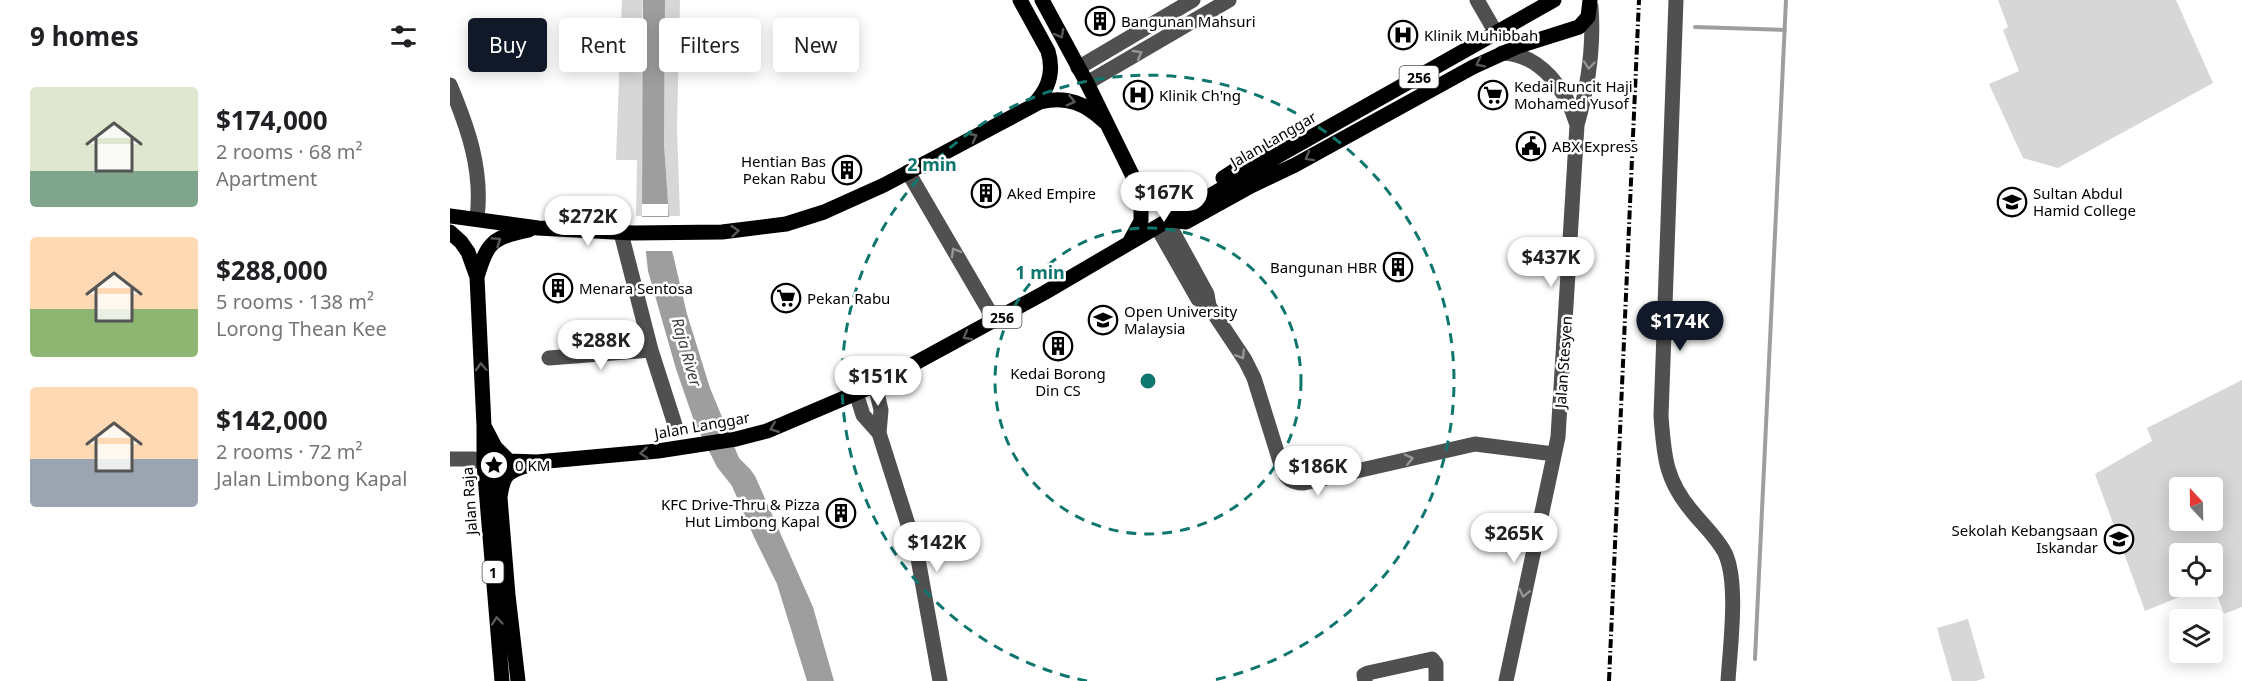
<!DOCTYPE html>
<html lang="en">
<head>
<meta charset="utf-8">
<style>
	body { margin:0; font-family:"Noto Sans",sans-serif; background:#f6f6f6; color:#202124; height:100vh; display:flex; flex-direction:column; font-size:22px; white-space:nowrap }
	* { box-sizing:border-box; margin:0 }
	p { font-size:20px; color:#757577 }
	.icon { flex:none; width:33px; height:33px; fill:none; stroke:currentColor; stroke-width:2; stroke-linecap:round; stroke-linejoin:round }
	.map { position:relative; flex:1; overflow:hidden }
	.side { display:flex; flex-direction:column; background:#fff; width:450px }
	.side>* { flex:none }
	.guide { position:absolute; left:18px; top:18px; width:570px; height:54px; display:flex; gap:12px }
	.needle { width:39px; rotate:338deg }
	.fabs { position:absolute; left:1719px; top:477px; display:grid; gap:12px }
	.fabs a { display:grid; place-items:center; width:54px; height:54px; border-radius:6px; background:#fff; box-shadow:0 3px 15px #0003; font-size:30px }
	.price { position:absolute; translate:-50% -51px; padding:0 14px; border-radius:21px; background:#fff; color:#222; font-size:20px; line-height:39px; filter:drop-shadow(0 2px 3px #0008) }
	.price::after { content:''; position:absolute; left:50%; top:36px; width:18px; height:14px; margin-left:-9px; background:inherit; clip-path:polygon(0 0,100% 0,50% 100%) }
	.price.active { background:#111827; color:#fff }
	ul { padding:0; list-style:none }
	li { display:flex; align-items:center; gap:18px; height:150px; padding:0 30px }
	li span { display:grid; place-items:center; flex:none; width:168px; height:120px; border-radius:6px; color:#555 }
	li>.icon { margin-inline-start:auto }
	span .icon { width:72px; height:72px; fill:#fffc; stroke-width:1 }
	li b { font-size:26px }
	h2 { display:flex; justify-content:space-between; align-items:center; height:72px; padding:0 30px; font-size:26px }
	.pill { padding:0 21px; border-radius:6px; background:#fff; box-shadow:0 3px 15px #0003; font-size:21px; line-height:54px }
	.pill.active { background:#111827; color:#fff }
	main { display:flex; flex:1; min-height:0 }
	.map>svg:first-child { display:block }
</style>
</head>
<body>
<main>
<section class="side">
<h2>9 homes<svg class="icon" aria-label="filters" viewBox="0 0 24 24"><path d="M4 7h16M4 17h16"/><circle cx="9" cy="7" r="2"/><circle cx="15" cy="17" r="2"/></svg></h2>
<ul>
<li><span style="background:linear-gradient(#dfe7d0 70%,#7fa58c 0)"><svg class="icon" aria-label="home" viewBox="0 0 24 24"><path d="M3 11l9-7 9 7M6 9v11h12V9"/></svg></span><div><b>$174,000</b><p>2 rooms · 68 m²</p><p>Apartment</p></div></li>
<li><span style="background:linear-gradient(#ffd9b3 60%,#8fb573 0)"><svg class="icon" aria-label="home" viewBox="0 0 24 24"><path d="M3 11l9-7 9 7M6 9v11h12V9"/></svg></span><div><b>$288,000</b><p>5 rooms · 138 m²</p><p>Lorong Thean Kee</p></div></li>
<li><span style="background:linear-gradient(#ffd9b3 60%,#9aa5b1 0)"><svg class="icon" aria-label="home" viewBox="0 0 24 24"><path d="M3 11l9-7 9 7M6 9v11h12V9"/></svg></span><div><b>$142,000</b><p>2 rooms · 72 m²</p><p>Jalan Limbong Kapal</p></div></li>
</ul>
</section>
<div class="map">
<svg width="1792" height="681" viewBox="0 0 1792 681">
	<rect width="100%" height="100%" fill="#fff"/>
	<path fill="#d7d7d7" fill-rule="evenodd" d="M172 0H193L191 33 218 204 214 144 215 0H230L227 128 230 216H186L187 160H166Z
		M1548 0H1726L1763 83 1608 168 1573 158 1539 84 1569 71 1553 30 1558 27Z
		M1792 380V607L1774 614 1763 583 1762 554H1730V586L1754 587 1695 611 1645 474 1702 441 1697 428ZM1730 488H1762V520H1730Z
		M1518 619 1535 678 1526 681H1502L1487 628Z"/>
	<path fill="#9e9e9e" d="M193 0H215L214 144 221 246 237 314 260 388 289 458 300 469 305 476 363 607 384 681H357L327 584 304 537 282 486 267 467 244 421 226 369 198 271 192 216Z"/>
	<path fill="#fff" d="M192 204H218V216H192Z
		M189 217H221L224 251H192Z"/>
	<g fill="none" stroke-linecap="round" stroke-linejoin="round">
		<path stroke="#9e9e9e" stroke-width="4" d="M1245 27 1335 30
			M1305 659 1336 0"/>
		<path stroke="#505050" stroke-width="15" d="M1027 0 1042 26
			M1226 0 1211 416C1214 455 1215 479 1241 510 1252 524 1267 537 1275 553 1289 583 1280 647 1278 681
			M1052 53C1091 54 1117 91 1127 125
			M628 68 743 0
			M637 83 779 0
			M0 85C18 128 33 170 27 218
			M458 172 545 321
			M717 221 757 294 759 306
			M707 227 748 299 759 306 795 360 804 378 832 468C836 479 842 483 854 483L1025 444 1104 454
			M171 233 201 350 226 428
			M99 358 201 350
			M425 385 431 410 429 433
			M406 393 413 415 429 433 467 553 490 681
			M0 459H24L34 464
			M915 681 914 675 918 673 982 659 986 664V681
			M1056 681 1108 437 1127 125C1138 87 1144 46 1141 7"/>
		<path stroke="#000" stroke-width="15" d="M570 0 598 51C604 71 599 89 584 104
			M592 0 637 83 691 193C705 206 722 209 740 205
			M773 178 802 159 835 141
			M0 216 88 228 183 233 272 232 336 224 374 212 434 185 590 102C617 95 636 104 655 122
			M720 220 736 222 801 186 845 165 1023 67 1069 46 1129 27 1138 17 1140 0
			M0 232 11 242 18 252 27 277 34 426V464L52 681
			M679 243 691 221V193
			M27 277C38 241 42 238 79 230
			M34 426 45 447 59 461 87 462 208 451 286 439 317 431 425 385 594 293 833 153 1104 0
			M36 467 47 484 50 498 58 595 68 681
			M50 497C53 475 57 471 79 465"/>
		<path stroke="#000" stroke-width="4" stroke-dasharray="9 3 1.5 3" stroke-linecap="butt" d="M1159 681 1189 0"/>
	</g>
	<defs><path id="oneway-chevron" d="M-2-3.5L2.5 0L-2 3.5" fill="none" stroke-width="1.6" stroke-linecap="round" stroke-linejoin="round" transform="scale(1.5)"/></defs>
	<g stroke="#595959">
		<use href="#oneway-chevron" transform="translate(610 34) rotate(62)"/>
		<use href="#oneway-chevron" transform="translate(1030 63) rotate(153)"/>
		<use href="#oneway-chevron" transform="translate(621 101) rotate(14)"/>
		<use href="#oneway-chevron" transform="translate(523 137) rotate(-28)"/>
		<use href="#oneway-chevron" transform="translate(859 157) rotate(151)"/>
		<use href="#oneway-chevron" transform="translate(285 231) rotate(-5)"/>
		<use href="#oneway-chevron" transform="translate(47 241) rotate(-34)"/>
		<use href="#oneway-chevron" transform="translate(517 336) rotate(152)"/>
		<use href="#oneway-chevron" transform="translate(31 367) rotate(-93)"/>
		<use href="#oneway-chevron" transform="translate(324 428) rotate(158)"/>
		<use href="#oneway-chevron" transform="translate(194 453) rotate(175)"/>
		<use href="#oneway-chevron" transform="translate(47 621) rotate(-95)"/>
	</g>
	<g stroke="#969696">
		<use href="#oneway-chevron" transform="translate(688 54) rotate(-30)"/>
		<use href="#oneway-chevron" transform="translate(1139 65) rotate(96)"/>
		<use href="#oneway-chevron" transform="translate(505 252) rotate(-120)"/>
		<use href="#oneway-chevron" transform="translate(791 355) rotate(58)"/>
		<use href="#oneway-chevron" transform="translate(959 459) rotate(-13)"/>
		<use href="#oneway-chevron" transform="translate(1074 593) rotate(102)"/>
	</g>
	<g fill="none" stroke="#0f766e" stroke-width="3" stroke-dasharray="10 8">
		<circle cx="698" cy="381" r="153"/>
		<path d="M637 681A306 306 0 1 1 759 681"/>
	</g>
	<defs>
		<g id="building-ring" transform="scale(1.5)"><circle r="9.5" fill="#fff" stroke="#000" stroke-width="1.5"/><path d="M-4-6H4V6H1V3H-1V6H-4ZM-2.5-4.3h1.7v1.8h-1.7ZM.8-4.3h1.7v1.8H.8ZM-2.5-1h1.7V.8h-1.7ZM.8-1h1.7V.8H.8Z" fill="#000"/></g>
		<g id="hospital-ring" transform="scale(1.5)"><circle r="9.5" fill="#fff" stroke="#000" stroke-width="1.5"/><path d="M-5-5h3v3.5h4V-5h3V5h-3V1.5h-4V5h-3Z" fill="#000"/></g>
		<g id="supermarket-ring" transform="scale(1.5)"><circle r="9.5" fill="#fff" stroke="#000" stroke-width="1.5"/><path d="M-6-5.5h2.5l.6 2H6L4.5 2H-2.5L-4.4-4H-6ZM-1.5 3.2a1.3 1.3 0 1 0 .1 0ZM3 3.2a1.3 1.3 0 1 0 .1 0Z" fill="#000"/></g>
		<g id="civic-ring" transform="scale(1.5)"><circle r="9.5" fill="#fff" stroke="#000" stroke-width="1.5"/><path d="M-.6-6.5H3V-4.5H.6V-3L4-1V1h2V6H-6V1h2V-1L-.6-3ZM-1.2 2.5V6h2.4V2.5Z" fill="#000"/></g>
		<g id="school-ring" transform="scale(1.5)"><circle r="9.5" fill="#fff" stroke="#000" stroke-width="1.5"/><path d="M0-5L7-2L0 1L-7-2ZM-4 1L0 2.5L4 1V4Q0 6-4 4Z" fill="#000"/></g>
		<g id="university-ring" transform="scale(1.5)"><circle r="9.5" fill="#fff" stroke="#000" stroke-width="1.5"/><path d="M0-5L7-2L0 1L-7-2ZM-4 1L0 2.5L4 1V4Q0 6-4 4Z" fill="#000"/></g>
		<g id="sight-ring" transform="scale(1.5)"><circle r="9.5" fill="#fff" stroke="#000" stroke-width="1.5"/><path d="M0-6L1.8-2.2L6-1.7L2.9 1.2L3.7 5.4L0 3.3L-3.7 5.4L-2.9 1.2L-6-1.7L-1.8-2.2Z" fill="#000"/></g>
	</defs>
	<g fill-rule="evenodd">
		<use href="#building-ring" x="650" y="21"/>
		<use href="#hospital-ring" x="953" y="35"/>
		<use href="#hospital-ring" x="688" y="95"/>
		<use href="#supermarket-ring" x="1043" y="95"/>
		<use href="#civic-ring" x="1081" y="146"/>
		<use href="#building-ring" x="397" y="170"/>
		<use href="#building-ring" x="536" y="193"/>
		<use href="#school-ring" x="1562" y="202"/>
		<use href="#building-ring" x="948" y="267"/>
		<use href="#building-ring" x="108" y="288"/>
		<use href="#supermarket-ring" x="336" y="298"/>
		<use href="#university-ring" x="653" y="320"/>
		<use href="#building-ring" x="608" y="346"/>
		<use href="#sight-ring" x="44" y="465"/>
		<use href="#building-ring" x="391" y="513"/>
		<use href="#school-ring" x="1669" y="539"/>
	</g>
	<g text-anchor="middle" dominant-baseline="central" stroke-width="5" stroke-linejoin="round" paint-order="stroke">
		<g fill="#fff" stroke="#4c4c4c" stroke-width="1.5">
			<rect x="949.5" y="66" width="39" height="22" rx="4.5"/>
			<rect x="532.5" y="306" width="39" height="22" rx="4.5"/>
			<rect x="32.5" y="561" width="21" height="22" rx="4.5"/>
		</g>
		<g font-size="14" font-weight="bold" fill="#000">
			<text x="969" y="77">256</text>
			<text x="552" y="317">256</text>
			<text x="43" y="572">1</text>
		</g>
		<g font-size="15" fill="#000" stroke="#fff" text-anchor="start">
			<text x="671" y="21">Bangunan Mahsuri</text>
			<text x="974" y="35">Klinik Muhibbah</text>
			<text x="1064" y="86">Kedai Runcit Haji<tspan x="1064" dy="17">Mohamed Yusof</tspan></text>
			<text x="709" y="95">Klinik Ch'ng</text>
			<text x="1102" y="146">ABX Express</text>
			<text x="376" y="161" text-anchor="end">Hentian Bas<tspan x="376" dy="17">Pekan Rabu</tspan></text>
			<text x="557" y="193">Aked Empire</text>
			<text x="1583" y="193">Sultan Abdul<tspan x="1583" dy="17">Hamid College</tspan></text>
			<text x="927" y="267" text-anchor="end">Bangunan HBR</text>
			<text x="129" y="288">Menara Sentosa</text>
			<text x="357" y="298">Pekan Rabu</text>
			<text x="674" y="311">Open University<tspan x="674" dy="17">Malaysia</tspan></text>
			<text x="608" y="373" text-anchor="middle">Kedai Borong<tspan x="608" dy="17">Din CS</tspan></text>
			<text x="65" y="465">0 KM</text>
			<text x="370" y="504" text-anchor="end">KFC Drive-Thru &amp; Pizza<tspan x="370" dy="17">Hut Limbong Kapal</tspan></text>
			<text x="1648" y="530" text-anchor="end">Sekolah Kebangsaan<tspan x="1648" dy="17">Iskandar</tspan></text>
		</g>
		<g font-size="15" fill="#000" stroke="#fff">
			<text transform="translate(823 139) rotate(-30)">Jalan Langgar</text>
			<text transform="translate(1113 362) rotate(-86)">Jalan Stesyen</text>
			<text transform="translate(252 425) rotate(-10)">Jalan Langgar</text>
			<text transform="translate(19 501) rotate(-94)">Jalan Raja</text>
		</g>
		<g font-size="16" font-style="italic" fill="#3f3f3f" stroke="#fff">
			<text transform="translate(237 352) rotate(74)">Raja River</text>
		</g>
	</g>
	<circle cx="698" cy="381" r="9" fill="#0f766e" stroke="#fff" stroke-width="3"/>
	<g font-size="18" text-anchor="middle" font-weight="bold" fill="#0f766e" stroke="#fff" stroke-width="5" stroke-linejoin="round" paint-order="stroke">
		<text x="482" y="171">2 min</text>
		<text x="590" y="279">1 min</text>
	</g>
</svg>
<div class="fabs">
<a><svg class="needle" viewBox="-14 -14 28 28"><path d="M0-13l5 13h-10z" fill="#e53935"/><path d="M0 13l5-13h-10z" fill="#757577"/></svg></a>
<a><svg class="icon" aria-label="locate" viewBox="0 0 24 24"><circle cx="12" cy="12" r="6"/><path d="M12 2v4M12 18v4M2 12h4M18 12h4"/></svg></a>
<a><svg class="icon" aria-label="layers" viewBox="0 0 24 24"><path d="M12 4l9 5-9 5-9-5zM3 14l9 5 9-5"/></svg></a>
</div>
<b class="price" style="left:714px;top:223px">$167K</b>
<b class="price" style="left:138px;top:247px">$272K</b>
<b class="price" style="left:1101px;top:288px">$437K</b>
<b class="price active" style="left:1230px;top:352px">$174K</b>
<b class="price" style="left:151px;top:371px">$288K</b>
<b class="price" style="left:428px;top:407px">$151K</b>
<b class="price" style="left:868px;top:497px">$186K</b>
<b class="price" style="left:1064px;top:564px">$265K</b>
<b class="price" style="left:487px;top:573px">$142K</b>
<div class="guide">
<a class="pill active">Buy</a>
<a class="pill">Rent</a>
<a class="pill">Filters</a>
<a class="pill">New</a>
</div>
</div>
</main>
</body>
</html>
